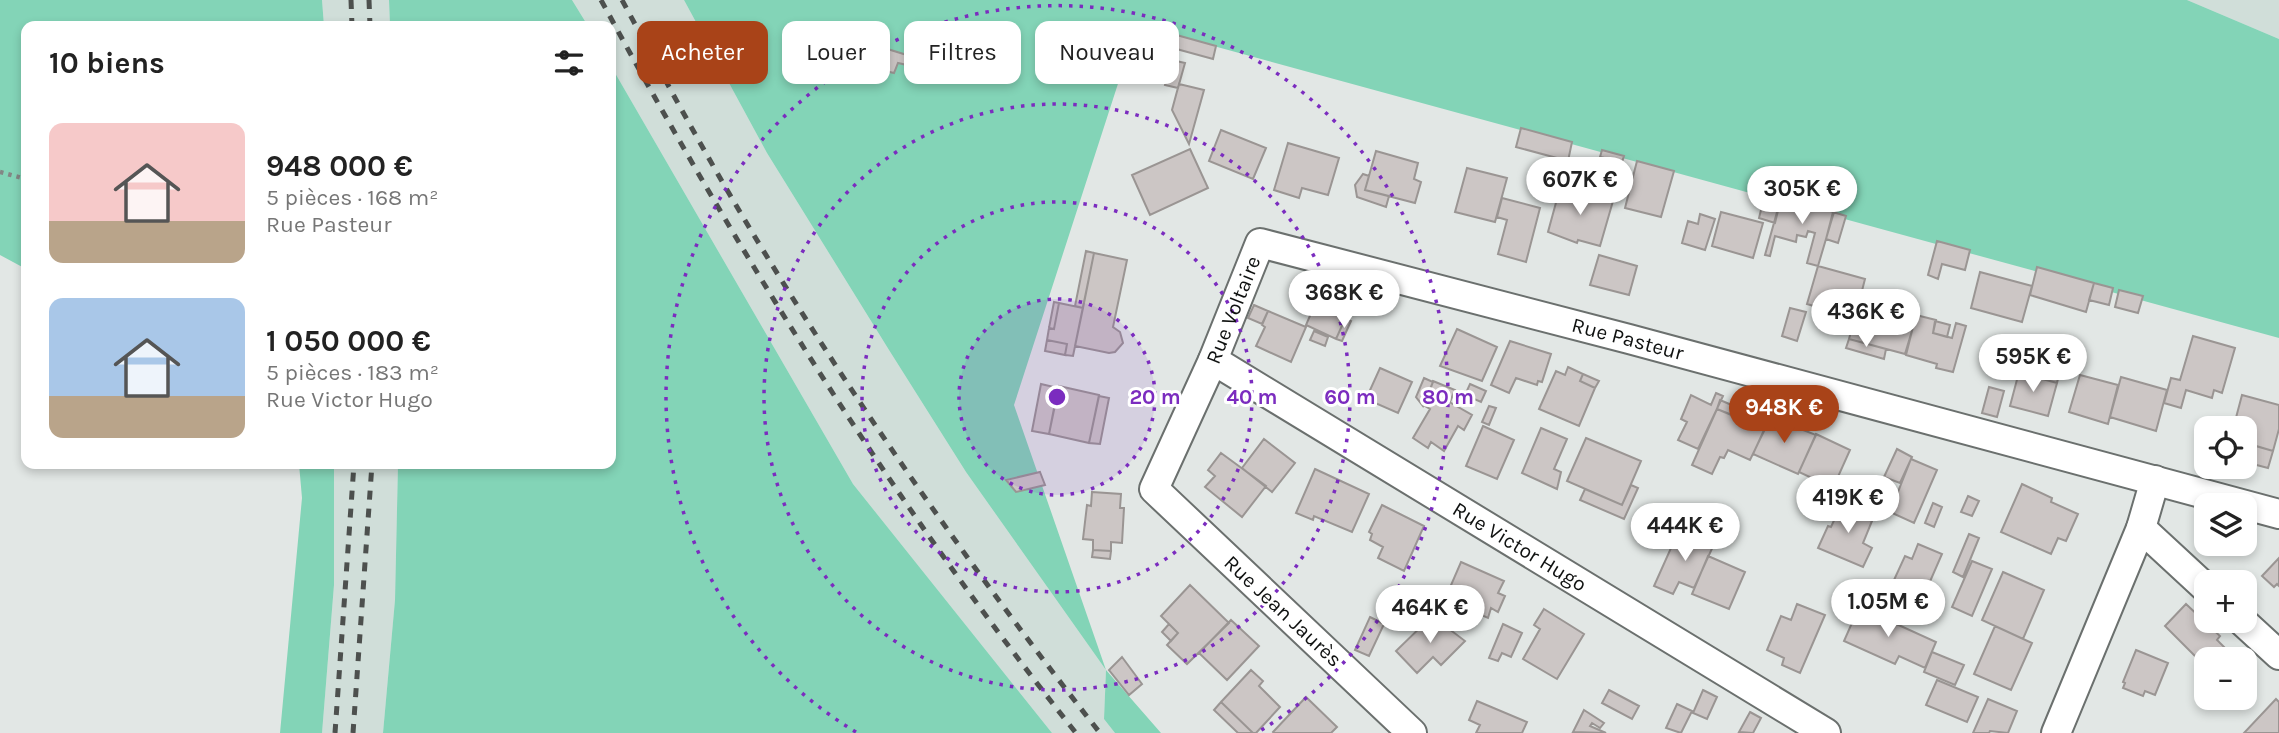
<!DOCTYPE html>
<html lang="fr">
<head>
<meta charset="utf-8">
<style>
	body { margin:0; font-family:Karla,sans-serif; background:#f2f2f2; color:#222; height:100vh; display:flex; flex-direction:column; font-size:26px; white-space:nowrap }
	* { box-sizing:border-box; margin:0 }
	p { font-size:23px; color:#767676 }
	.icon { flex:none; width:38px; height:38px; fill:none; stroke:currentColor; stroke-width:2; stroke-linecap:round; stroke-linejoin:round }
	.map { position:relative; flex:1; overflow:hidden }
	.details { position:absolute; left:21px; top:21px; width:595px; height:448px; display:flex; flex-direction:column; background:#fff; border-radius:14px; box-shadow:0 4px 10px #0003 }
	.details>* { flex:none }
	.banner { position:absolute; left:637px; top:21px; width:665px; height:63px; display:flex; gap:14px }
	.controls { position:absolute; left:2194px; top:416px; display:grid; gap:14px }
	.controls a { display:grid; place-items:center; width:63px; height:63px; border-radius:14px; background:#fff; box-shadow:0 4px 10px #0003; font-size:35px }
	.price { position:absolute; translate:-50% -60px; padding:0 16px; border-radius:24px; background:#fff; color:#222; font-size:23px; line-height:46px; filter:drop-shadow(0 2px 4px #0008) }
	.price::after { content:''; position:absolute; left:50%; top:42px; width:21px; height:16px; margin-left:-10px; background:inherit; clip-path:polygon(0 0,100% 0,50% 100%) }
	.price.on { background:#a94318; color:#fff }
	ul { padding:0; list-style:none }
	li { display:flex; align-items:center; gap:21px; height:175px; padding:0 28px }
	li span { display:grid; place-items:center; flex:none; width:196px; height:140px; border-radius:14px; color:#555 }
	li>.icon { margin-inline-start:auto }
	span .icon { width:84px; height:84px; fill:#fffc; stroke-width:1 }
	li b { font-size:30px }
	h2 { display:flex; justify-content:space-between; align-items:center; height:84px; padding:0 28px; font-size:30px }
	.pill { padding:0 24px; border-radius:14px; background:#fff; box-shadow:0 4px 10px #0003; font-size:24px; line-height:63px }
	.pill.on { background:#a94318; color:#fff }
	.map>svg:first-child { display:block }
</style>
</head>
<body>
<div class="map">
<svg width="2279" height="733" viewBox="0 0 2279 733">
	<rect width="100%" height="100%" fill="#e2e7e5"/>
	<path fill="#d0ded9" d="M322 0H389L390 26H324Z
		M572 0H684L767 153 889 350 966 472 1106 670 1104 719 1115 733H1052L853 484 611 66V26H588Z
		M2187 0H2279V39Z
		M334 464H398L395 600 383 733H322L334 585Z"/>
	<path fill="#83d4b7" d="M0 0H322L324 26H26V269L0 255Z
		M389 0H572L588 26H390Z
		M684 0H2187L2279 39V338L1137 25 1014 405 1106 670 1161 733H1115L1104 719 1106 670 966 472 889 350 767 153Z
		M611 66 853 484 1052 733H383L395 600 398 464H611Z
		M299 464H334V585L322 733H280L302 498Z"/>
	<path fill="#ccc6c5" stroke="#9a9593" stroke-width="2" d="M1130 35a9 9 0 1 1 18 0a9 9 0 1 1-18 0Z
		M1155 29 1216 46 1213 59 1151 42Z
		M881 47 910 56 907 65 898 63 894 73 881 70 877 58Z
		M1172 60 1185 63 1178 88 1165 85Z
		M1179 84 1204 90 1189 144 1172 110Z
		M1521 128 1572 142 1568 161 1516 147Z
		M1221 130 1266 148 1253 179 1209 161Z
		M1288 143 1339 158 1328 195 1302 188 1299 198 1274 190Z
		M1190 149 1208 188 1150 215 1132 175Z
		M1602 150 1624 156 1622 162 1600 157Z
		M1376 151 1418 163 1414 179 1421 182 1415 203 1365 190Z
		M1637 161 1674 171 1661 217 1625 208Z
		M1467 168 1507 178 1495 222 1455 212Z
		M1363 174 1369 176 1365 190 1389 196 1386 207 1357 197 1355 185Z
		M1560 188 1613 201 1600 246 1578 240 1577 243 1548 232Z
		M1765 194 1781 198 1775 223 1759 218Z
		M1502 198 1540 208 1526 262 1498 254 1507 220 1497 217Z
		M1781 198 1834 212 1818 266 1807 263 1815 233 1808 231 1806 237 1797 235 1796 242 1775 236 1770 256 1765 255Z
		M1721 212 1763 223 1753 258 1712 246Z
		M1833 212 1846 216 1838 243 1826 239Z
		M1700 214 1715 219 1705 250 1682 243 1688 221 1698 224Z
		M1937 241 1970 250 1965 270 1942 264 1938 279 1928 275Z
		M1086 251 1094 253 1083 308 1075 306Z
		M1094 253 1127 260 1113 327 1120 332 1123 343 1115 352 1109 353 1075 346Z
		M1599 255 1637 266 1629 295 1590 285Z
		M1818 266 1865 279 1855 318 1807 304Z
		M2037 267 2094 283 2086 312 2030 295Z
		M1980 272 2032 286 2022 322 1971 308Z
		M2094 283 2113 288 2109 305 2089 300Z
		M1321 290 1352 304 1336 339 1306 325Z
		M2119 290 2143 296 2138 313 2115 307Z
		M1860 298 1917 314 1905 354 1849 339Z
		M1054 302 1059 303 1054 329 1049 328Z
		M1059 303 1083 308 1073 356 1065 355 1067 344 1047 340 1049 328 1054 329Z
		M1254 305 1268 311 1262 324 1248 318Z
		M1790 308 1806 312 1797 341 1782 336Z
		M1268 311 1306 327 1291 362 1256 346 1265 327 1262 325Z
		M1916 315 1936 320 1933 333 1952 338 1956 323 1966 326 1953 372 1936 368 1937 364 1906 355Z
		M1345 319 1351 321 1342 341 1336 339Z
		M1935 321 1950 325 1947 337 1933 333Z
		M1457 329 1497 347 1482 381 1440 366Z
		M1314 331 1328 337 1325 346 1310 340Z
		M2193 336 2235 348 2222 393 2214 390 2212 398 2186 390 2181 408 2164 403 2171 378 2180 380Z
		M1849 339 1886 349 1884 359 1846 348Z
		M1047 340 1067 344 1065 355 1045 351Z
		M1510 341 1551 354 1542 382 1538 381 1537 385 1516 378 1509 393 1491 385Z
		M2028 361 2060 370 2057 383 2024 374Z
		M1568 367 1583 374 1580 381 1595 388 1579 426 1539 409 1556 371 1565 375Z
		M1380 368 1412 382 1398 413 1366 399Z
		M2019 372 2057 383 2048 416 2010 406Z
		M1583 374 1599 381 1595 388 1580 381Z
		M2080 375 2118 385 2108 424 2069 412Z
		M2121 377 2167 390 2156 431 2110 417Z
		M1424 378 1433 382 1423 406 1416 397Z
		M1433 381 1455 390 1450 402 1430 391Z
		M1041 384 1058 388 1049 434 1032 431Z
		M1470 384 1486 391 1481 402 1465 395Z
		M1059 386 1099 395 1089 443 1049 434Z
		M1989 387 2004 391 1997 417 1982 413Z
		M1430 391 1472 415 1464 430 1458 426 1444 451 1431 442 1428 448 1413 438 1430 409 1425 406Z
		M1716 393 1723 396 1698 449 1678 440 1687 422 1681 419 1691 395 1711 405Z
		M2242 395 2279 405V429L2273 451 2245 443V429H2233Z
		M1099 396 1109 398 1100 444 1089 443Z
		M1720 400 1741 409 1737 417 1717 409Z
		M1489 406 1496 408 1489 425 1482 422Z
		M1717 409 1765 429 1750 460 1728 450 1724 458 1720 457 1712 474 1692 465Z
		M1770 417 1816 435 1798 474 1753 454Z
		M1483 426 1514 440 1497 479 1466 466Z
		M1541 428 1567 439 1554 469 1561 472 1557 489 1522 473Z
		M1816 434 1850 450 1833 488 1799 472Z
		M1586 438 1641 461 1622 505 1567 481Z
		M1264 439 1295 463 1272 492 1242 468Z
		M2246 443 2273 451 2268 468 2245 462Z
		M1897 449 1912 457 1900 483 1884 477Z
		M1221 453 1266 486 1242 517 1205 487 1215 476 1208 470Z
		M1911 459 1937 470 1914 523 1890 512Z
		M1315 469 1369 494 1352 532 1314 516 1313 520 1296 513Z
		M1040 472 1045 485 1016 492 1006 480Z
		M2022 484 2052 498 2051 502 2078 514 2066 541 2058 538 2051 554 2001 532Z
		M1631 485 1638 488 1624 519 1580 500 1585 489 1622 505Z
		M1092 492 1121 494 1120 508H1124L1122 543 1111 542V551L1093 550V540L1083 539 1087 505 1091 506Z
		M1968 496 1979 501 1972 516 1961 512Z
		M1843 501 1863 509 1860 516 1872 521 1863 543 1872 548 1863 567 1818 548 1828 526 1831 527Z
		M1933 503 1942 507 1934 527 1925 523Z
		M1382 505 1424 526 1404 571 1378 558 1383 547 1370 540 1372 534 1369 532Z
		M1694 533 1715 542 1694 588 1679 582 1673 594 1654 586 1675 539 1688 545Z
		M1969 534 1979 538 1963 577 1953 572Z
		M1918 544 1942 554 1925 593 1894 580 1905 556 1912 559Z
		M1093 550 1111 551 1110 559 1092 557Z
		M1708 556 1745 572 1729 609 1692 594Z
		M2279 558V586L2277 584 2274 587 2262 576Z
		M1972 561 1992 569 1972 616 1952 607Z
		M1461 562 1504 581 1498 593 1505 596 1498 612 1491 608 1488 618 1445 599Z
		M2003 572 2044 590 2023 639 1982 620Z
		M1190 585 1229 623 1187 664 1167 645 1178 633 1161 616Z
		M1797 604 1825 615 1800 673 1782 665 1784 658 1767 650 1781 616 1791 620Z
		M2186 604 2220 636 2217 640 2235 658 2233 660H2207V668L2165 626Z
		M1859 607 1936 642 1925 668 1899 656 1895 664 1844 641Z
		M1544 609 1584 634 1557 679 1523 659 1540 629 1534 625Z
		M1432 616 1465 641 1441 665 1433 657 1417 673 1396 651Z
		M1370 617 1384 624 1369 656 1355 650Z
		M1231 620 1259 646 1227 680 1199 653Z
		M1169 624 1178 633 1171 641 1162 632Z
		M1503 624 1522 633 1511 657 1502 653 1498 661 1489 658Z
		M1995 626 2032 643 2011 690 1974 674Z
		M2136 650 2168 663 2155 695 2145 691 2143 696 2123 688 2125 683 2123 682Z
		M1932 652 1964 665 1955 685 1924 672Z
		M1122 657 1142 684 1129 695 1109 670Z
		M1251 670 1263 681 1259 686 1280 707 1256 733H1253L1221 702Z
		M1937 680 1978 697 1967 722 1926 705Z
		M1609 690 1639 706 1632 719 1602 703Z
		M1703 690 1717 697 1707 719 1693 713Z
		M1306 697 1337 727 1331 733H1274L1273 732Z
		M1988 699 2017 711 2008 733 1990 731 1989 733H1973Z
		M2276 699 2279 702V733H2244Z
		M1477 701 1527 722 1522 733H1476L1480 725 1469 720Z
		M1221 702 1253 733H1238L1214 710Z
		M1677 704 1692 711 1681 733 1666 728Z
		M1584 710 1604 723 1600 728 1592 723 1590 726 1606 733 1573 732Z
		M1750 712 1761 718 1753 733 1739 732Z"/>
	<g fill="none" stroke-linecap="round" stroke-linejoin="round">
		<g stroke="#6b706e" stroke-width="32">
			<g id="minor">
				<path id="s1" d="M1213 360 1826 733"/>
				<path d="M2141 528 2207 589"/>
				<path d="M2242 621 2279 655"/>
				<path id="s2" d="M1412 733 1154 489 1213 360 1260 243 1629 339 2279 514"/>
				<path d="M2056 733 2141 528 2155 480"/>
			</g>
		</g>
		<path stroke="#838785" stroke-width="4.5" stroke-dasharray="3.5 5" stroke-linecap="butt" d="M0 172 26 179"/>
		<use href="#minor" stroke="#fff" stroke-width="28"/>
		<path stroke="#4d504e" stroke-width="5" stroke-dasharray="9 9" stroke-linecap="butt" d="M351 0 352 26
			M369 0 370 26
			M601 0C740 256 894 505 1076 733
			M622 0C664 78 706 156 752 232 857 406 974 573 1100 733
			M335 733 354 464
			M353 733 372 464"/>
	</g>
	<circle cx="1057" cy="397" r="98" fill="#7b2cbf" fill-opacity=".12"/>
	<g fill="none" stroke="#7b2cbf" stroke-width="3.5" stroke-dasharray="3.5 7">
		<circle cx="1057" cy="397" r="98"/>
		<circle cx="1057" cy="397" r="195"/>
		<circle cx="1057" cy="397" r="293"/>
		<path d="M856 732A391 391 0 1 1 1258 732"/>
	</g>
	<g text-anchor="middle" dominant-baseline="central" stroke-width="6" stroke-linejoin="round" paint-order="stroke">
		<g font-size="21" fill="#0f1110" stroke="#fff">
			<text stroke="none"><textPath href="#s2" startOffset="551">Rue Voltaire</textPath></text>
			<text stroke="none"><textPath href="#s2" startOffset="1003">Rue Pasteur</textPath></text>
			<text stroke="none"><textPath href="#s1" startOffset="359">Rue Victor Hugo</textPath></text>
			<text transform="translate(1283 611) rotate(43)">Rue Jean Jaurès</text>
		</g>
	</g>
	<circle cx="1057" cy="397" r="10" fill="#7b2cbf" stroke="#fff" stroke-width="3.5"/>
	<g font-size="21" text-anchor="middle" font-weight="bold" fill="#7b2cbf" stroke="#fff" stroke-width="6" stroke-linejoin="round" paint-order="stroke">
		<text x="1155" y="404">20 m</text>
		<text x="1252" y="404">40 m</text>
		<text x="1350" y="404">60 m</text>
		<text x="1448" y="404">80 m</text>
	</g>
</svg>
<div class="controls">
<a><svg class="icon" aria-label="locate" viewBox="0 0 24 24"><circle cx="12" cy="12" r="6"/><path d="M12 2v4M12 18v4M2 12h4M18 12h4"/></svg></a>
<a><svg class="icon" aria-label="layers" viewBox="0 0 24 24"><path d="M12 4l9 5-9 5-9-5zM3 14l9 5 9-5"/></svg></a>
<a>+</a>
<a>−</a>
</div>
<b class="price" style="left:1580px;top:217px">607K €</b>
<b class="price" style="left:1802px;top:226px">305K €</b>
<b class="price" style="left:1344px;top:330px">368K €</b>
<b class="price" style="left:1866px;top:349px">436K €</b>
<b class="price" style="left:2033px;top:394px">595K €</b>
<b class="price on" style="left:1784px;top:445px">948K €</b>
<b class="price" style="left:1848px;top:535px">419K €</b>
<b class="price" style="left:1685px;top:563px">444K €</b>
<b class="price" style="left:1888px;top:639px">1.05M €</b>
<b class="price" style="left:1430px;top:645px">464K €</b>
<div class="banner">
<a class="pill on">Acheter</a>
<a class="pill">Louer</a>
<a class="pill">Filtres</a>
<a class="pill">Nouveau</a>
</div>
<section class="details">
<h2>10 biens<svg class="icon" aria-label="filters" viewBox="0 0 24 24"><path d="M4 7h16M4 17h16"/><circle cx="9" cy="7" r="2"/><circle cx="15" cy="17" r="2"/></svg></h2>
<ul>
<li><span style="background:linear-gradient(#f6c9c9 70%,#b9a48a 0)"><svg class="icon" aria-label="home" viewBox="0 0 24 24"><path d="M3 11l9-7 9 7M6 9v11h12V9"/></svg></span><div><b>948 000 €</b><p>5 pièces · 168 m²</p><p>Rue Pasteur</p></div></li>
<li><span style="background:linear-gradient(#a9c7e8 70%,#b9a48a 0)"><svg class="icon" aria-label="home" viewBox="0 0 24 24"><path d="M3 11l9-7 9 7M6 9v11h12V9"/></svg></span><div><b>1 050 000 €</b><p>5 pièces · 183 m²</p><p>Rue Victor Hugo</p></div></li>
</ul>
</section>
</div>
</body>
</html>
